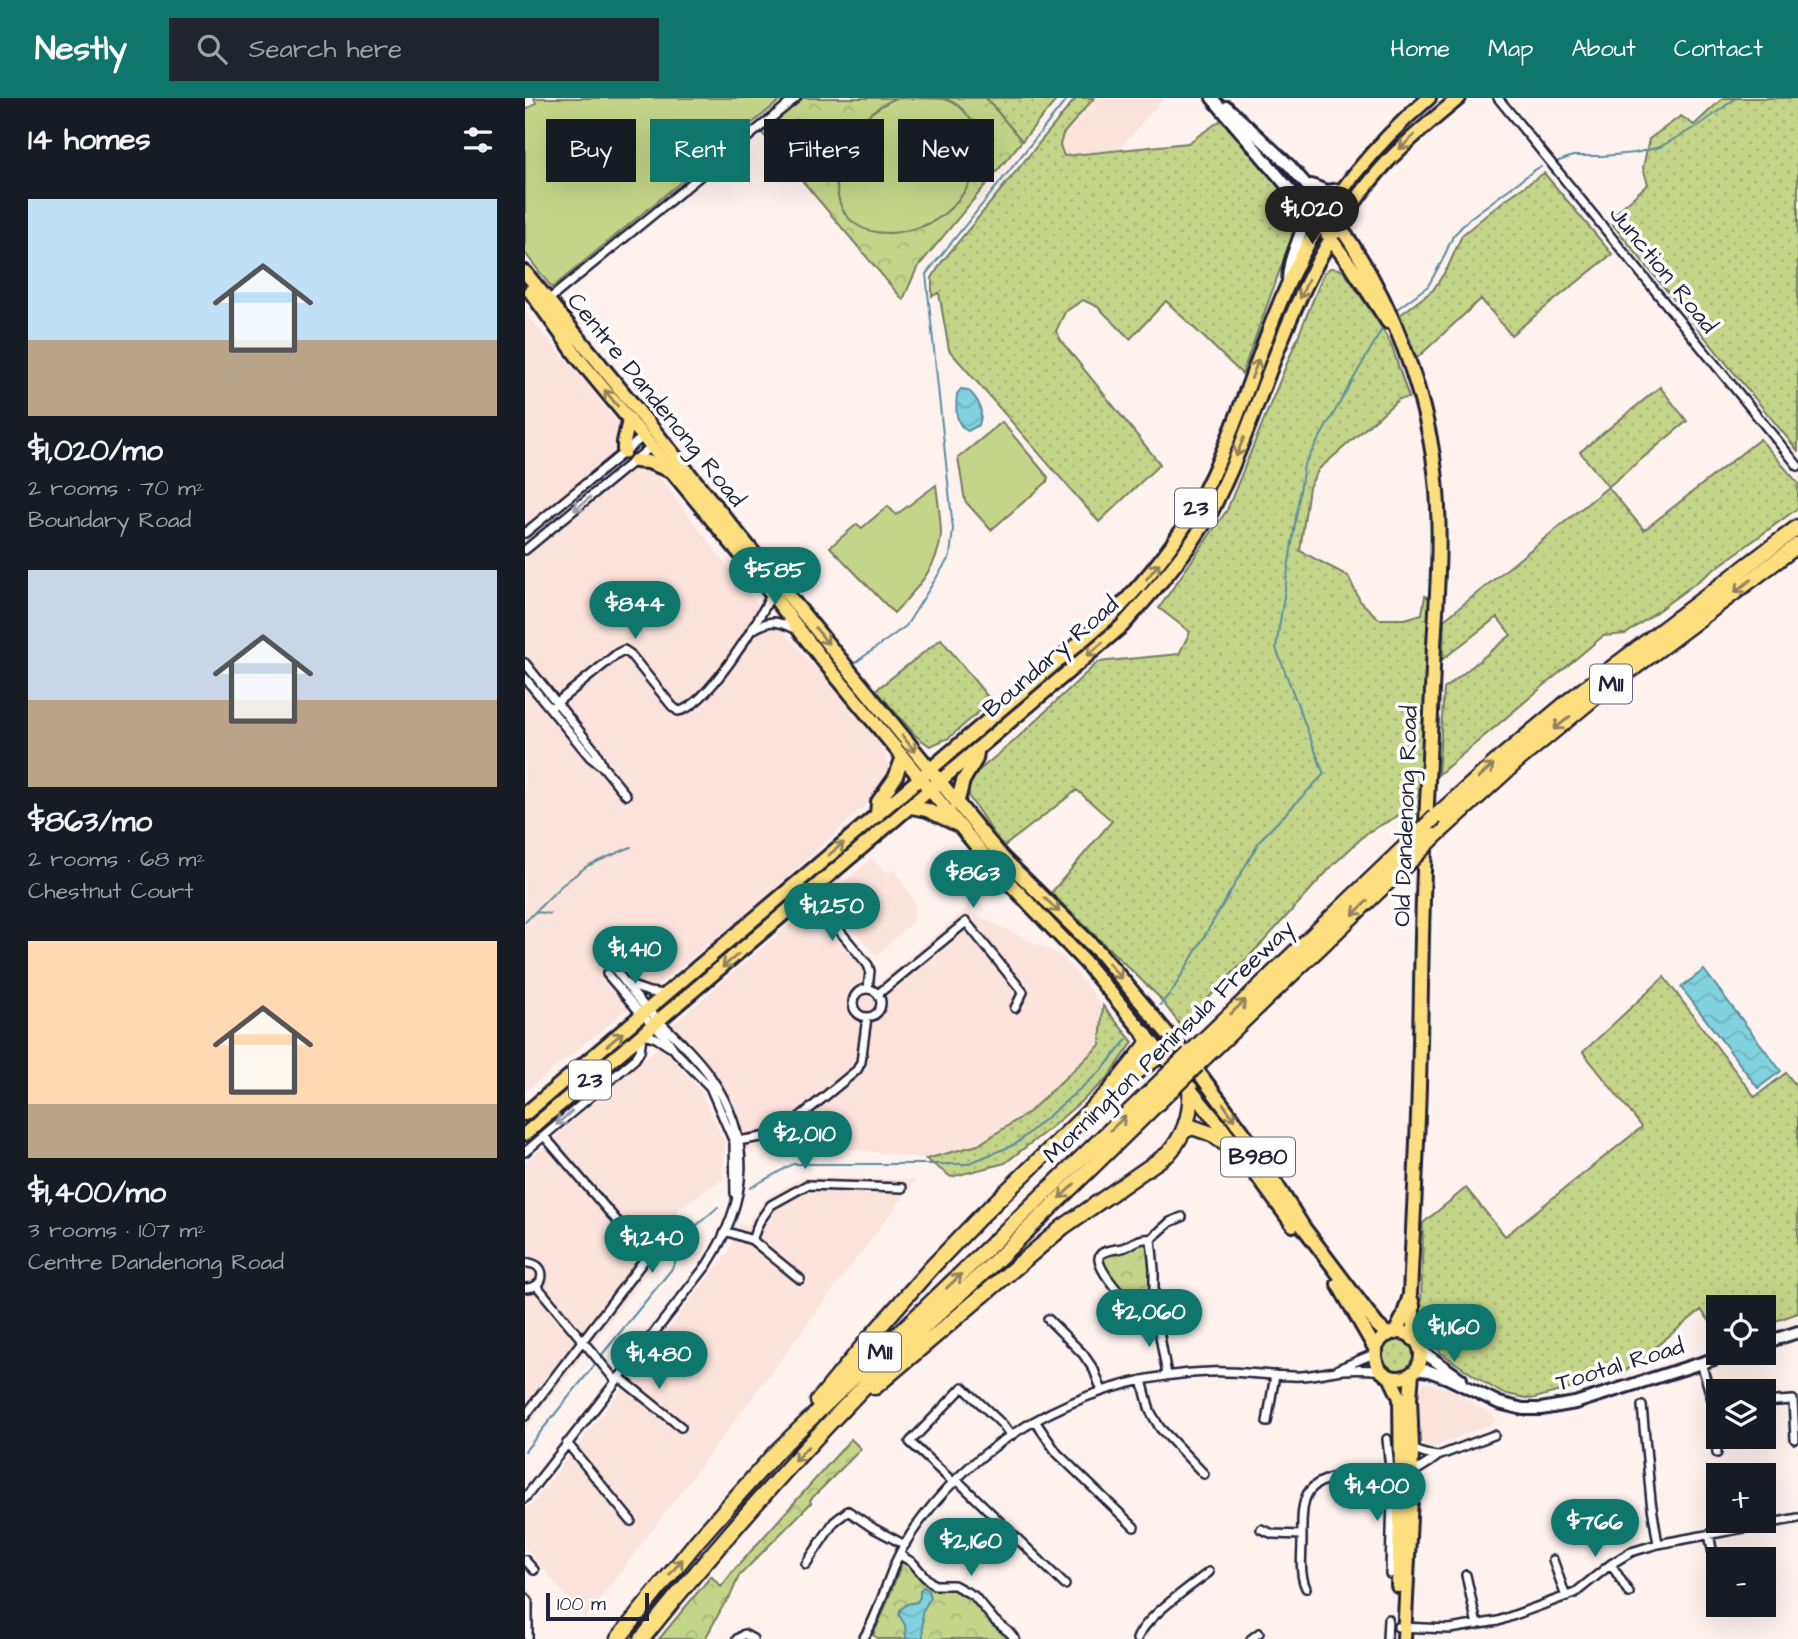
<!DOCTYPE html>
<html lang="en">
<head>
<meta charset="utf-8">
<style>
	body { margin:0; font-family:"Architects Daughter",sans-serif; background:#20242c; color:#f1f3f6; height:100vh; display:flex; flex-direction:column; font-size:26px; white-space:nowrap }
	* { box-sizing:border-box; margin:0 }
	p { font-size:23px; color:#9ea1a6 }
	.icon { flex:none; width:38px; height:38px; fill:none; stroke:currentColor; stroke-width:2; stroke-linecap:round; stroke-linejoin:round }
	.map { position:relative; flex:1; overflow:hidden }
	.sheet { display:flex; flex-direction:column; background:#171b24; width:525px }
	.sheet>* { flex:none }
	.guide { position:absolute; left:21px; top:21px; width:665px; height:63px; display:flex; gap:14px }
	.fabs { position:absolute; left:1181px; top:1197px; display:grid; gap:14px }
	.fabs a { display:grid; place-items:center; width:70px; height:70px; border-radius:0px; background:#171b24; box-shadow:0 7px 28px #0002; font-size:35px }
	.scale { position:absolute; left:21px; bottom:18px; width:103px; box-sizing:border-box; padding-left:7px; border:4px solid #22223b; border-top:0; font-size:19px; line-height:24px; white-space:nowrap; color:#22223b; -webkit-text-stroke:5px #fff; paint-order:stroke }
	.price { position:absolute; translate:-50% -60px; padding:0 16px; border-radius:24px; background:#0f766e; color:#fff; font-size:23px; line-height:46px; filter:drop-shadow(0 2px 4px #0008) }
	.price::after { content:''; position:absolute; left:50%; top:42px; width:21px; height:16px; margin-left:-10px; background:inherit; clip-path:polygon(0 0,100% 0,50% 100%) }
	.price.active { background:#222; color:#fff }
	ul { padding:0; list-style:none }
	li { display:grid; align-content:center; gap:14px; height:371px; padding:0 28px }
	li span { display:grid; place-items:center; height:217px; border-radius:0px; color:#555 }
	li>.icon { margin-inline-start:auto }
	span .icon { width:126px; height:126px; fill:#fffc; stroke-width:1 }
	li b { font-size:30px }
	h2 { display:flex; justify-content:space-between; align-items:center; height:84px; padding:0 28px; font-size:30px }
	.chip { padding:0 24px; border-radius:0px; background:#171b24; box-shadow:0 7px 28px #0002; font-size:24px; line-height:63px }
	.chip.active { background:#0f766e; color:#fff }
	header { display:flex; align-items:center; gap:42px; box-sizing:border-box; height:98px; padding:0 35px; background:#0f766e; color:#fff }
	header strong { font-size:33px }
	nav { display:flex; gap:38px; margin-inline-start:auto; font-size:24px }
	.search { width:490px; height:63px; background:#20242c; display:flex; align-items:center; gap:18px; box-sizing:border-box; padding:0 24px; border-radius:0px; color:#9ea1a6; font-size:26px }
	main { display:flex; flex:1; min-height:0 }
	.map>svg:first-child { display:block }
</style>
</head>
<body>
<header>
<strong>Nestly</strong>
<div class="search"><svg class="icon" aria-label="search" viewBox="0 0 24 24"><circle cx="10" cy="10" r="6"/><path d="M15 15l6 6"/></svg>Search here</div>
<nav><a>Home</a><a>Map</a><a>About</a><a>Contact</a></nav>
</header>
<main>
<section class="sheet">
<h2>14 homes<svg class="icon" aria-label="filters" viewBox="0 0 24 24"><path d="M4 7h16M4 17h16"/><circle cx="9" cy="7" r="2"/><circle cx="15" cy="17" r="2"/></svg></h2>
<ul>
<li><span style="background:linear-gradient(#bfe0f5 65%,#b9a48a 0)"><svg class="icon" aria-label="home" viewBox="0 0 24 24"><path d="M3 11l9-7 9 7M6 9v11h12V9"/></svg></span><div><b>$1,020/mo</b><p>2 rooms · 70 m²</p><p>Boundary Road</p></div></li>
<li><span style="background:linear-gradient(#c9d6e8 60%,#b9a48a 0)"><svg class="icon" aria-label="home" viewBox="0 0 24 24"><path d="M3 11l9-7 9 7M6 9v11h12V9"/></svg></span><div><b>$863/mo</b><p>2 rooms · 68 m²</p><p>Chestnut Court</p></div></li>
<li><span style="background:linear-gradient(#ffd9b3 75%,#b9a48a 0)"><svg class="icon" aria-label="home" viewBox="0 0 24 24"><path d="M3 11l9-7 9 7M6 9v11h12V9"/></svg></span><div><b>$1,400/mo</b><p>3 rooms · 107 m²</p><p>Centre Dandenong Road</p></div></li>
</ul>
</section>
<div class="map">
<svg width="1273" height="1541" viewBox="0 0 1273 1541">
	<defs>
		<pattern id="grass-dots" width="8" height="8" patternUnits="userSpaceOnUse" patternTransform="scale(1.75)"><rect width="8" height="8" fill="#c4d589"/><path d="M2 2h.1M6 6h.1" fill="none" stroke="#a8b777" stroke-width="1.8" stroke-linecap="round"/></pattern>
		<pattern id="forest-crowns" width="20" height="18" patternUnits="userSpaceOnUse" patternTransform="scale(1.75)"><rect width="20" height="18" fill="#c4d589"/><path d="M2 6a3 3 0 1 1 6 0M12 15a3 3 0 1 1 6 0" fill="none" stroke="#a8b777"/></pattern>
		<pattern id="water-waves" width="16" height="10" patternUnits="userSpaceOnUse" patternTransform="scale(1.75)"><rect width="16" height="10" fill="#81d1de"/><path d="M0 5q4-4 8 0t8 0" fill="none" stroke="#6fb3bf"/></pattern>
	</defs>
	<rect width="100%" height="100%" fill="#fef2ef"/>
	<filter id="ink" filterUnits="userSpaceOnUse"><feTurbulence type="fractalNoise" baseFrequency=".0143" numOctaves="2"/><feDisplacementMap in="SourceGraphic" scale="14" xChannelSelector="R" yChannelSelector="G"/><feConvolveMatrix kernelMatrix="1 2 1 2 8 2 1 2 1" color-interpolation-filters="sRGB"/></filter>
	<g filter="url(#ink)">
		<path fill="#fce3dc" d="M569 0H639L594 51 539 58 535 47 538 36Z
			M0 214 60 284 226 498 306 587 352 643 360 657 364 668 363 675 359 684 343 705 239 801 0 994Z
			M346 761 362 774 370 772 390 804 388 823 351 858 301 799Z
			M285 809 351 887 443 810 447 815 537 858 578 908 575 946 504 1014 453 1047 401 1061 319 1050 265 1045 221 1053 215 1027 193 982 147 927Z
			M136 946 176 994 200 1046 198 1081 154 1110 132 1162 0 1332V1065Z
			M277 1079 391 1082 60 1521 0 1449V1412L8 1405 204 1153 214 1126 222 1128 240 1101Z
			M899 1284 921 1289 968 1317 971 1324 908 1349 900 1348 895 1342 894 1311V1293Z"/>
		<path fill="url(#grass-dots)" stroke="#737c62" stroke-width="2" d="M461 0H533L497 43Z
			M551 0H569L538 36 535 47 539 58 663 45 699 20 774 109 776 121 761 155 717 276 641 203 605 241 573 209 558 202 540 214 531 233 537 244 635 366 574 424 424 252 414 195 407 198V180L416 165Z
			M1198 0H1273V353L1088 127 1084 121 1123 86 1118 70 1124 41 1156 18 1169 27Z
			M1019 75 1087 156 986 237 956 201 891 261 875 217 908 192 923 169 937 137 981 101Z
			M805 170 814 171 820 175 852 222 866 246 884 300 874 301 794 371 784 389 775 453 823 478 835 503 854 521H880L897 516 900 498 905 500 897 663 898 719 890 726 878 715 843 734 808 767 739 843 656 928 633 898 526 795 587 723 552 692 478 749 444 699 443 689 453 673 488 644 573 564 654 556 665 534 634 510 702 412 799 175Z
			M1135 289 1162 323 1083 389 1119 432 1235 341 1273 385V410L1101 536 1078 538 913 677 919 591 986 537 972 519 918 561 919 522 1083 389 1055 354Z
			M416 541 466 603 424 640 405 648 391 638 351 592Z
			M1139 879 1230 999 1261 975 1273 990V1215L1239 1227V1209H1194L1193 1234 1176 1212 1097 1276 1006 1301 977 1295 960 1285 916 1255 903 1240 896 1213 898 1125 941 1090 980 1138 1117 1029 1058 954Z
			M578 908 608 944 582 981 524 1031 480 1065 426 1079 401 1061 453 1047 504 1014 575 947Z
			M854 1257a19 19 0 1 1 38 0a19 19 0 1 1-38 0Z"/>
		<path fill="url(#forest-crowns)" stroke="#737c62" stroke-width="2" d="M278 0H461L497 43 392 170 378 202 237 35Z
			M619 1143 624 1147 627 1191 625 1198 622 1202H609L593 1191 575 1165 578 1157Z
			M326 1341 336 1351 285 1402 286 1405 214 1478 205 1499 199 1506 180 1541H134L186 1478 196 1489 210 1471Z
			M378 1462 386 1467 410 1490 428 1489 447 1500 486 1541H354L348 1537 358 1515Z"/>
		<path fill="#c4d589" stroke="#737c62" stroke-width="2" d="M9 0H258L27 190 0 155V12L11 5Z
			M371 0C386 0 405 0 419 1 430 3 438 11 444 19 471 53 441 104 409 123 398 129 386 132 374 134 361 136 344 135 332 127 318 118 312 103 312 86 311 45 335 17 371 0Z
			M477 324 523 379 522 384 466 432 440 403 433 360Z
			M411 387C413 403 416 421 416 437 414 468 390 493 369 515L305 449 332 426 337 430 363 408 371 417Z"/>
		<path fill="url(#water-waves)" stroke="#5b8b9d" stroke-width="2" d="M436 291 443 292C454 302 459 312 454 327L443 333C429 327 431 309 432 296Z
			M1179 872 1256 973 1233 990 1156 889Z
			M399 1489 403 1492 405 1500 397 1515 398 1540 381 1541 380 1527 374 1517 375 1512 382 1506 392 1504 395 1499V1492Z"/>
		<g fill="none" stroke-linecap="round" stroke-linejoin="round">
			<path stroke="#5b8b9d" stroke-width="2" d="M1031 64 1048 58H1077L1110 55 1135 49 1176 26 1211 0
				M872 211 903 188 917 163 928 138 945 120 1011 71 1016 69
				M327 567 381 528 425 458 428 431 401 176 543 0
				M12 814 25 816
				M0 824 36 788 62 768 106 749
				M635 907 648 892 736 741 799 676 751 550 779 367 856 233
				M225 1090 268 1066H442L491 1046 577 972 602 941
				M75 1259 146 1172 171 1128 193 1109
				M0 1353 72 1264"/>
			<g stroke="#22223b" stroke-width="12">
				<path id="street" d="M973 0 1273 368
					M22 203 271 0
					M0 435 119 338
					M0 452 127 348
					M227 532C247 521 250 522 270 531
					M0 565 71 654 77 667
					M0 580 65 659 79 670 101 697
					M25 610 93 555 99 552 105 556 147 608 153 613C180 611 234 523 246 497
					M272 786 284 796 343 867 345 873 343 891
					M82 876 117 917 139 937 151 954 185 989 209 1044 210 1096
					M101 886 124 894 140 896
					M328 905a14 14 0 1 1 28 0a14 14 0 1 1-28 0Z
					M353 896 441 824 498 894 490 910
					M120 936 131 940 145 949
					M213 1043 254 1036 332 972 336 964 342 919
					M0 1054 110 961 115 953 117 938
					M200 1133 227 1142 275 1181
					M626 1141 645 1124 657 1119
					M227 1142 234 1124 246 1107 282 1087 377 1090
					M0 1165C22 1163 23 1191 0 1190
					M12 1188 91 1283
					M629 1205C619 1206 610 1206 602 1201 594 1196 568 1165 575 1157 580 1151 593 1152 600 1149 610 1144 615 1140 626 1141L629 1171V1205L642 1277
					M523 1221 558 1256 569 1272 577 1293
					M1176 1265 1189 1308 1192 1355
					M813 1271 851 1255
					M94 1279 156 1329
					M617 1282 625 1313 635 1330 679 1376
					M1239 1304 1268 1302 1270 1341
					M1117 1308 1126 1403 1133 1446
					M0 1318 120 1161 117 1152 19 1038
					M510 1323 532 1355 609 1429
					M742 1324 750 1277
					M862 1341 867 1392 865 1476
					M42 1345 106 1423
					M887 1351 900 1356 912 1358
					M886 1376 905 1364 913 1358 969 1337
					M432 1382 540 1487
					M429 1385 385 1344 438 1289 478 1327 486 1338
					M0 1400 182 1167C223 1103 230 1043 185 978 167 953 144 933 123 912 110 899 100 884 89 870
					M736 1431 748 1436 777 1437
					M1184 1436 1193 1481
					M375 1457 388 1465 400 1479 409 1487H429L449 1498 470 1523 485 1535 490 1541
					M0 1462 9 1472
					M1028 1462 1041 1499
					M281 1466 309 1424 323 1413 348 1430 380 1447
					M1086 1466 1104 1495
					M941 1477 952 1527
					M781 1490C774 1475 777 1458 777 1442 777 1428 776 1411 781 1399 791 1373 841 1376 865 1374L872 1375 877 1371
					M0 1499 3 1503V1541
					M873 1529 925 1531 973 1523 1050 1495 1086 1466 1106 1454 1133 1446 1273 1420
					M212 1541 219 1536 228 1541
					M338 1541C351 1521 357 1499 365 1478 372 1457 385 1436 399 1418 465 1331 574 1278 683 1274 712 1272 739 1278 767 1278 780 1279 792 1276 804 1274 821 1271 840 1271 857 1273
					M612 1541C621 1518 664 1490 684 1474
					M726 1541 734 1535
					M862 1541 863 1521"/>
			</g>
			<g stroke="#22223b" stroke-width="16">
				<path id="secondary" d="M687 0 794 126
					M702 9 765 68 803 112
					M786 87 801 93 818 91
					M763 186C762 156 780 137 781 110
					M1239 1245 1273 1234
					M895 1252 936 1281
					M891 1271 904 1273 923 1280 974 1305 998 1311H1016L1050 1305 1208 1255"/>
			</g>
			<g stroke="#22223b" stroke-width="18">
				<path id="primary" d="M811 123C866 198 905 300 912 393 916 444 912 496 909 547 906 623 902 698 899 773 896 845 896 916 894 988 892 1058 888 1127 885 1197L878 1219 870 1235
					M802 136 828 171 863 224
					M0 174 460 739 478 760 575 855 662 959 718 1034 779 1130 852 1227 863 1237
					M5 193 54 261 221 463 300 565 468 768 560 864 619 935 697 1030 768 1127
					M99 354V344L104 322
					M110 363 123 364 146 373
					M432 706 438 683 451 661 452 654
					M387 709 402 712 435 728
					M352 718 353 704 370 680 378 659
					M0 1016 588 516C620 483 650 448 672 407 715 329 735 240 775 161 806 99 851 45 904 0
					M0 1036 597 528C629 492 661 457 685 416 690 407 694 396 699 387 717 348 731 308 746 269 774 195 809 121 863 63 885 40 910 20 934 0
					M813 1186 851 1252
					M886 1201 888 1207V1241
					M850 1257a23 23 0 1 1 46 0a23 23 0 1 1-46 0Z
					M865 1279 875 1300 876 1385 873 1488
					M879 1541 886 1399 887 1350 885 1300 887 1275"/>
			</g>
			<g stroke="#22223b" stroke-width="19">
				<path id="highway" d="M910 719 978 658 1046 601 1273 429
					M910 738 991 664 1070 599 1273 447
					M664 956 885 744
					M672 967 885 763
					M603 980 637 956
					M659 1033 667 1029 687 1036 716 1057
					M350 1289 538 1129 643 1056C660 1037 667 1016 665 990
					M293 1303 342 1243 407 1169 454 1120 585 993 621 948 623 942 619 935
					M93 1541 173 1442 252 1353 635 984
					M117 1541C200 1437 289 1338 383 1244 414 1213 449 1185 480 1154 535 1101 589 1047 644 994"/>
			</g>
			<use href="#street" stroke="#fff" stroke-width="7"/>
			<use href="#secondary" stroke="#fff" stroke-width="10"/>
			<use href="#primary" stroke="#fedf80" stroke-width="12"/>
			<use href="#highway" stroke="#fedf80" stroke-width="14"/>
			<g stroke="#22223b" stroke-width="19" stroke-linecap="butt">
				<path id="highway-bridge" d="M885 744 910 719
					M885 763 910 738
					M635 984 664 956
					M644 994 672 967"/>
			</g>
			<use href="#highway-bridge" stroke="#fedf80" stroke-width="14"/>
		</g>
		<defs><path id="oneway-shaft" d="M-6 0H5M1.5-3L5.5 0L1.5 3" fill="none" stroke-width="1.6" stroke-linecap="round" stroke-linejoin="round" transform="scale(1.75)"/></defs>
		<g stroke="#90805e">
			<use href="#oneway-shaft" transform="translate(882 44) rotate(137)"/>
			<use href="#oneway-shaft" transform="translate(779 191) rotate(115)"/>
			<use href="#oneway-shaft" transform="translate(730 271) rotate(-69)"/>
			<use href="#oneway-shaft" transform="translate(86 300) rotate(-129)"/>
			<use href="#oneway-shaft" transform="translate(715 349) rotate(112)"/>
			<use href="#oneway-shaft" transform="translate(628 473) rotate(-51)"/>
			<use href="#oneway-shaft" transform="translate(1218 488) rotate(143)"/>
			<use href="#oneway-shaft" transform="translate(297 538) rotate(51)"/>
			<use href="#oneway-shaft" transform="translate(570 551) rotate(139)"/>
			<use href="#oneway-shaft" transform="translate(1037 625) rotate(140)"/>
			<use href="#oneway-shaft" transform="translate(384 646) rotate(51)"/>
			<use href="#oneway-shaft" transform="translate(961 673) rotate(-42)"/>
			<use href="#oneway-shaft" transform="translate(311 751) rotate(-40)"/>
			<use href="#oneway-shaft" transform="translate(527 807) rotate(44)"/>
			<use href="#oneway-shaft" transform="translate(835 810) rotate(136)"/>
			<use href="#oneway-shaft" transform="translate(205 863) rotate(140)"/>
			<use href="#oneway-shaft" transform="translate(590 873) rotate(51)"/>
			<use href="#oneway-shaft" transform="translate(713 909) rotate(-44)"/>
			<use href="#oneway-shaft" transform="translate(90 941) rotate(-40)"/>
			<use href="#oneway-shaft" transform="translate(704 1014) rotate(55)"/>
			<use href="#oneway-shaft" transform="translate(593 1025) rotate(-43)"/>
			<use href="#oneway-shaft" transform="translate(542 1093) rotate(136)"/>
			<use href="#oneway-shaft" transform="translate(429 1183) rotate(-44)"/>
			<use href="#oneway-shaft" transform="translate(276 1356) rotate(133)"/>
			<use href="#oneway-shaft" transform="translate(151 1469) rotate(-51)"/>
		</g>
		<g stroke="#9c9ca7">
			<use href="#oneway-shaft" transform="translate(57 406) rotate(141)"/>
			<use href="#oneway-shaft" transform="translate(39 1020) rotate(139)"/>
		</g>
	</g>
	<g text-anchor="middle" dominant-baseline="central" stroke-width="7" stroke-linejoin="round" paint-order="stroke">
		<g fill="#fff" stroke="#646476" stroke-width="2">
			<rect x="650" y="390.5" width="42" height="39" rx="5"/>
			<rect x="1065" y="566.5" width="42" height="39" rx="5"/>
			<rect x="44" y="962.5" width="42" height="39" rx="5"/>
			<rect x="696" y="1039.5" width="74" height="39" rx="5"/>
			<rect x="334" y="1234.5" width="42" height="39" rx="5"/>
		</g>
		<g font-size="23" font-weight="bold" fill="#22223b">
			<text x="671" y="410">23</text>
			<text x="1086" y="586">M11</text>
			<text x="65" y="982">23</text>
			<text x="733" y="1059">B980</text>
			<text x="355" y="1254">M11</text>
		</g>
		<g font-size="24" fill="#22223b" stroke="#fff">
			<text transform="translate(1138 172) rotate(51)">Junction Road</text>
			<text transform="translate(131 302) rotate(51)">Centre Dandenong Road</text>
			<text transform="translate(526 559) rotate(-41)">Boundary Road</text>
			<text transform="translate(881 718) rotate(-88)">Old Dandenong Road</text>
			<text transform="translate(644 944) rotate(-44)">Mornington Peninsula Freeway</text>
			<text transform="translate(1095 1267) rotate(-17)">Tootal Road</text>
		</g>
	</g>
</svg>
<div class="fabs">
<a><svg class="icon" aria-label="locate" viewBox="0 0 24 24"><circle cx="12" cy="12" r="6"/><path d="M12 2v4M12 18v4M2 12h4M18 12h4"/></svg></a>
<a><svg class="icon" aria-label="layers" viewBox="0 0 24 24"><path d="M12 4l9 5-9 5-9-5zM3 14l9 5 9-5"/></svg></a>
<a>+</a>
<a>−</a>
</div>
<div class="scale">100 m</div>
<b class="price active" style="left:787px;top:148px">$1,020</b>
<b class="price" style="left:250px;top:509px">$585</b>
<b class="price" style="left:110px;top:543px">$844</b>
<b class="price" style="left:448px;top:812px">$863</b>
<b class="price" style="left:307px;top:845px">$1,250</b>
<b class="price" style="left:110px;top:888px">$1,410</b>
<b class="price" style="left:280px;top:1073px">$2,010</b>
<b class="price" style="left:127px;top:1177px">$1,240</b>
<b class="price" style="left:624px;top:1251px">$2,060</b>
<b class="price" style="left:929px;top:1266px">$1,160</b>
<b class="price" style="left:134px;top:1293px">$1,480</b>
<b class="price" style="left:852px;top:1425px">$1,400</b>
<b class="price" style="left:1070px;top:1461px">$766</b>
<b class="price" style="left:446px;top:1480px">$2,160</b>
<div class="guide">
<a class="chip">Buy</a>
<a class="chip active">Rent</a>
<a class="chip">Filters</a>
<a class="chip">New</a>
</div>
</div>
</main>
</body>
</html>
